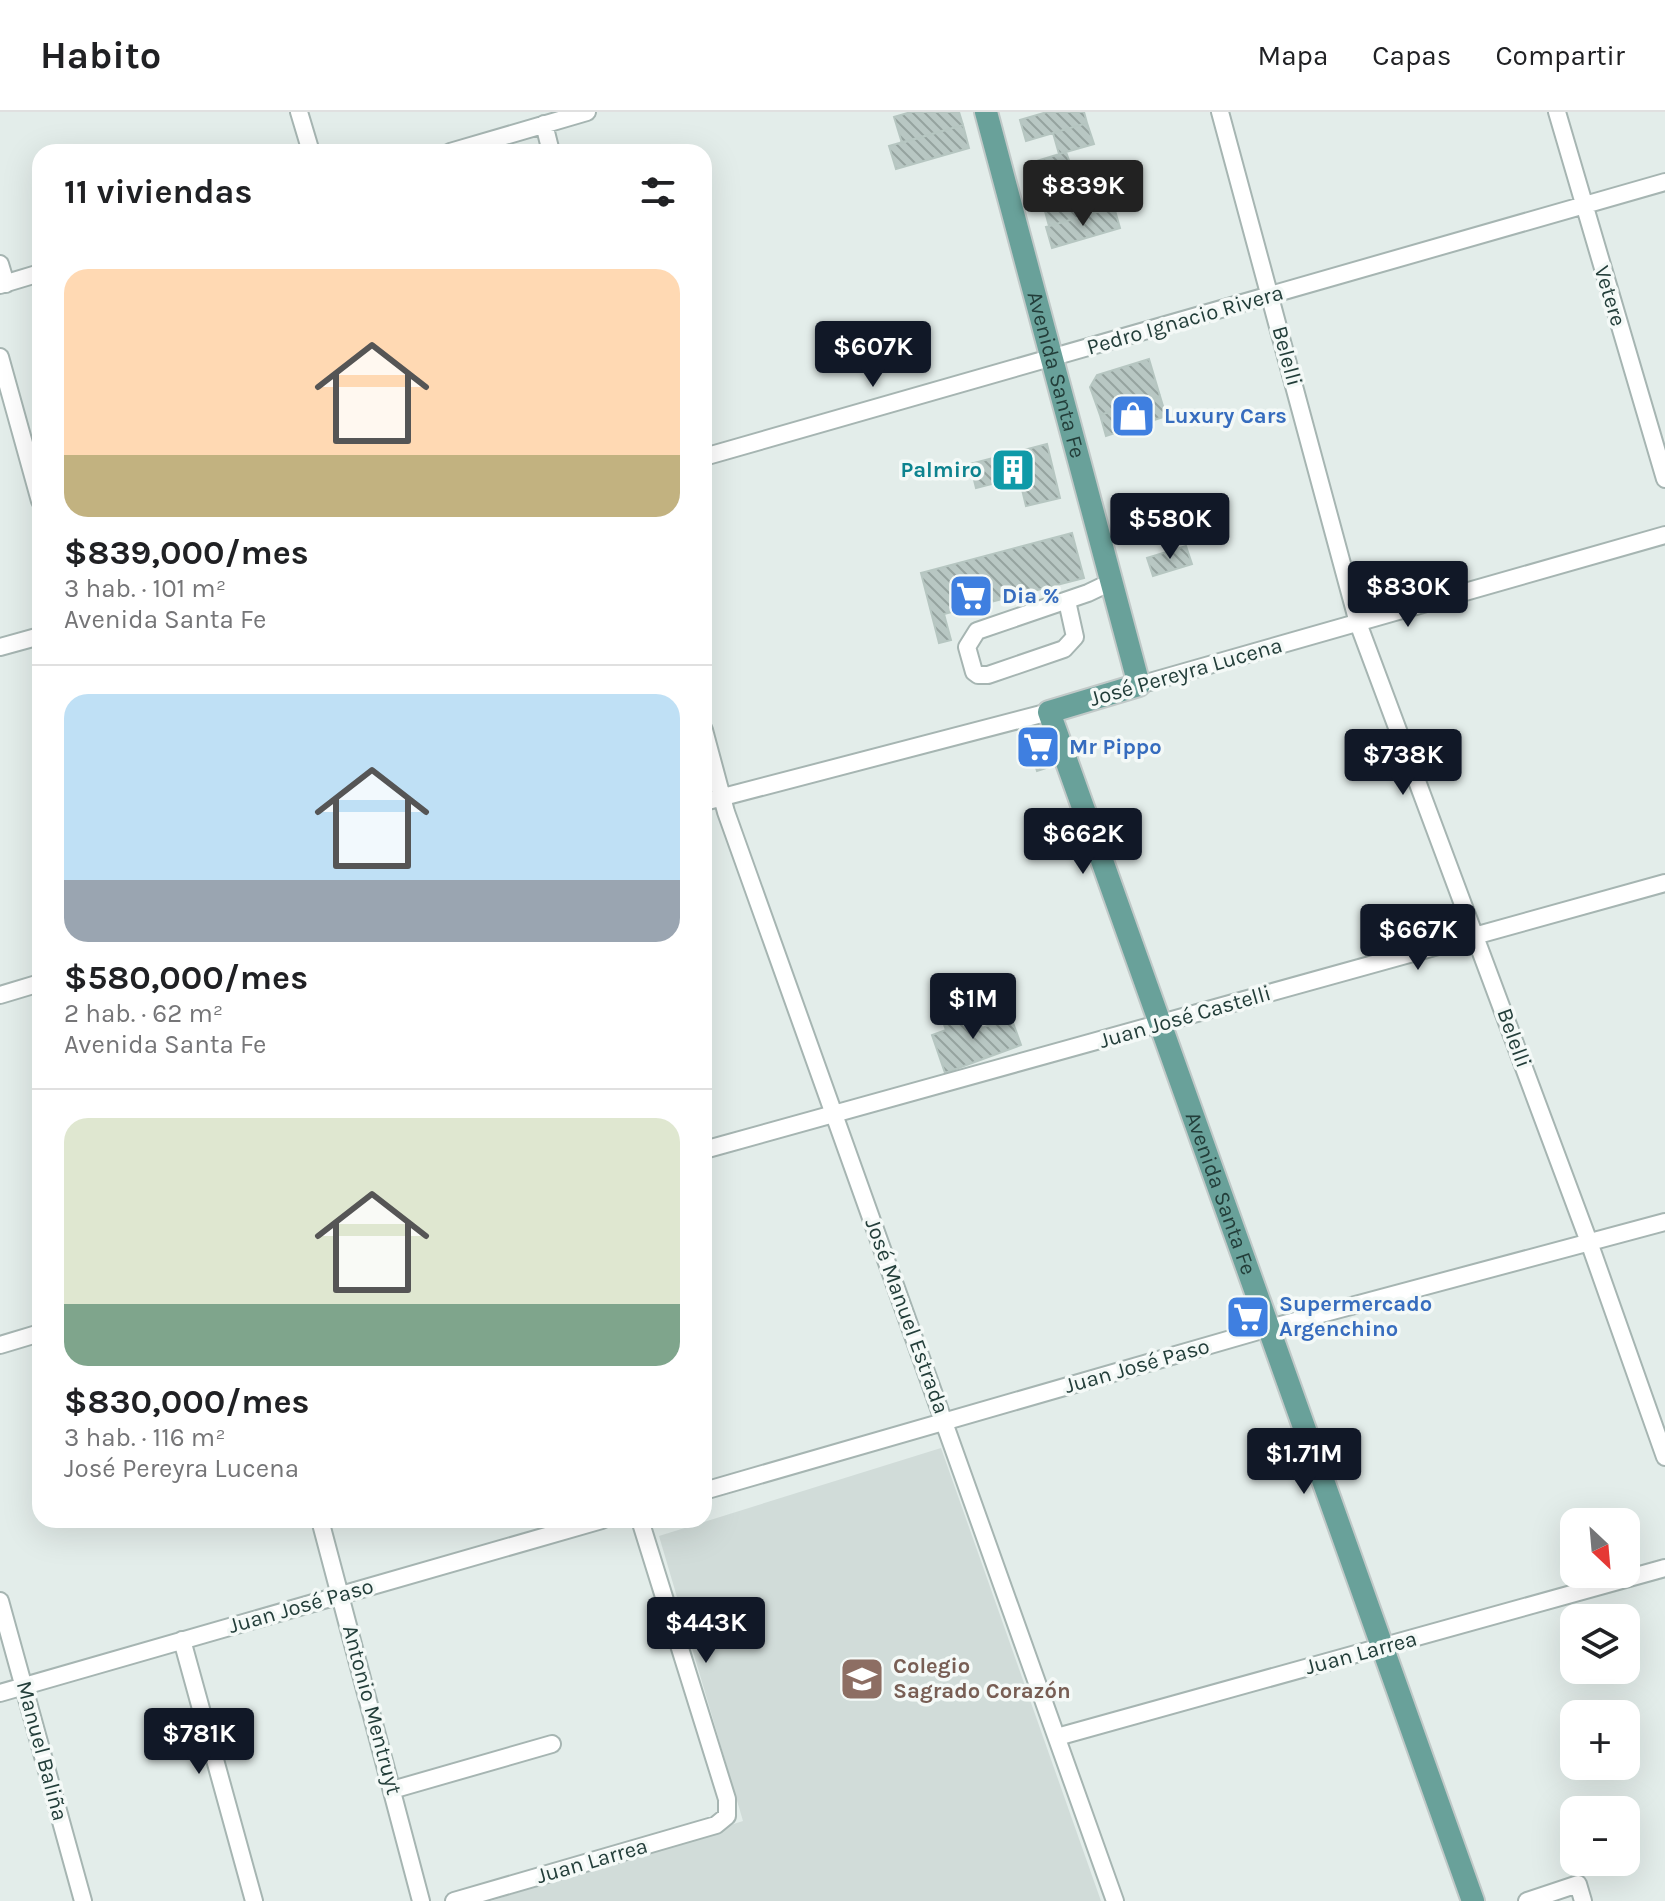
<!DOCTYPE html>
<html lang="es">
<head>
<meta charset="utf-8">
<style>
	body { margin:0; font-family:Karla,sans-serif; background:#f2f2f2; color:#202124; height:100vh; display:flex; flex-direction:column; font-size:30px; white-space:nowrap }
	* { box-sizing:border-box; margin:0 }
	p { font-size:26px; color:#757577 }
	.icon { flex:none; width:44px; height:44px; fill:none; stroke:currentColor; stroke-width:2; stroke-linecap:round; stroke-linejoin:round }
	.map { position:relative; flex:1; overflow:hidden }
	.side { position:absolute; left:32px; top:32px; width:680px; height:1384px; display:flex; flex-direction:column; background:#fff; border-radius:24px; box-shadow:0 8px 32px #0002 }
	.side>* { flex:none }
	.needle { width:52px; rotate:154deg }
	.fabs { position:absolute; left:1560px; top:1396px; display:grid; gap:16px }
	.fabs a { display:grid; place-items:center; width:80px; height:80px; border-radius:16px; background:#fff; box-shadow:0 8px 32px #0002; font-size:40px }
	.price { position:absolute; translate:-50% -68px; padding:0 18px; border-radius:8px; background:#111827; color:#fff; font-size:26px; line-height:52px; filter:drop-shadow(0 2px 4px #0008) }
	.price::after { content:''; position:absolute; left:50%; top:48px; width:24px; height:18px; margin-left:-12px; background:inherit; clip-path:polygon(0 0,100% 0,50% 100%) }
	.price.active { background:#222; color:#fff }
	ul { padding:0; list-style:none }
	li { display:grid; align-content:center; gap:16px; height:424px; padding:0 32px }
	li+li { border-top:2px solid #e0e0e0 }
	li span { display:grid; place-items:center; height:248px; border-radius:24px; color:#555 }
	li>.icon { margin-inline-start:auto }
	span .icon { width:144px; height:144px; fill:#fffc; stroke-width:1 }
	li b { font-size:34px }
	h2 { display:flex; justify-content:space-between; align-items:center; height:96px; padding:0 32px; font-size:34px }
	header { display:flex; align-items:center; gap:48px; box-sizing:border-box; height:112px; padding:0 40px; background:#fff; border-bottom:2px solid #e0e0e0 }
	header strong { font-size:38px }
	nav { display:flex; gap:44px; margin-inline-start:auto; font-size:28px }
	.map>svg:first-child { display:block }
</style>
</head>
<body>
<header>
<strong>Habito</strong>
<nav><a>Mapa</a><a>Capas</a><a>Compartir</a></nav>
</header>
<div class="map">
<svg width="1665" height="1789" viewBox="0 0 1665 1789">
	<defs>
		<pattern id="building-back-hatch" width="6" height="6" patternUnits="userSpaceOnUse" patternTransform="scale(2)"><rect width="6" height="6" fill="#b8c7c3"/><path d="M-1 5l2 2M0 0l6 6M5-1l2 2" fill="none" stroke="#95a39f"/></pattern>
	</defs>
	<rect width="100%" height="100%" fill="#e3edea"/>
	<path fill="#d1dcd9" d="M941 1336 1101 1789H491L743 1709 659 1424Z"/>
	<path fill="url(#building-back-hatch)" stroke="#b6c6c1" stroke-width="2" d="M911 0H959L963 13 902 31 894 5Z
		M1047 0H1084L1087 11 1026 29 1020 8Z
		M1087 11 1094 32 1059 42 1053 21Z
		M963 13 969 36 896 57 889 34Z
		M1066 40 1074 62 1033 75 1027 52Z
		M1085 80 1091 102 1049 114 1043 92Z
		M1114 95 1120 116 1052 136 1046 115Z
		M1149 247 1160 284 1100 303 1090 275 1097 263Z
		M1160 284 1166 304 1106 324 1100 303Z
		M1047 332 1060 386 1026 394 1019 365 976 376 970 352Z
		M1072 421 1084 466 944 502 951 528 939 531 921 461Z
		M1186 434 1192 452 1153 464 1147 446Z
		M1028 630 1042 632 1049 655 1037 659Z
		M976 898 982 916 1011 905 1021 933 945 961 932 923 946 918 943 910Z"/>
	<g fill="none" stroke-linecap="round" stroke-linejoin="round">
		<g stroke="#a6b5b2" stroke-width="20">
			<path id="minor" d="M299 0 311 40
				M1220 0 1358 511 1589 1130 1665 1345
				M1557 0 1665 367
				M544 12 551 40
				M450 40 587 0
				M0 152 6 172
				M0 173 40 161
				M0 245 40 389
				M704 345 1665 70
				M1067 489 1075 525 1064 537 988 563H978L974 560 967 535 977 519 1088 481 1111 470
				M0 535 40 524
				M1139 573 1665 423
				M704 618 726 700 1115 1789
				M704 690 1049 600
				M0 883 40 871
				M704 1038 1665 771
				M0 1233 40 1221
				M704 1379 1269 1216 1665 1110
				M320 1408 421 1789
				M0 1489 83 1789
				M182 1528 254 1789
				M0 1581 602 1408
				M1057 1625 1665 1456
				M392 1678 552 1632
				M454 1789 716 1713 727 1704V1687L640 1408
				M1527 1789 1578 1772 1583 1789"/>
		</g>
		<g stroke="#c1c9c8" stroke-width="26">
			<g id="major">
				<path id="s1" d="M986 0 1139 573 1049 600 1473 1789"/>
			</g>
		</g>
		<use href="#minor" stroke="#fff" stroke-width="16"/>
		<use href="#major" stroke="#69a19a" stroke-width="22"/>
	</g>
	<defs>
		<g id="shop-square" transform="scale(2.3)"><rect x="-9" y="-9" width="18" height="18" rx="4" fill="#3f7fe0" stroke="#f4f9f7"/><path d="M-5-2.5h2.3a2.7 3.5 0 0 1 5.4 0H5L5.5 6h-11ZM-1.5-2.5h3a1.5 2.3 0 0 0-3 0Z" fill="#fff"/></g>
		<g id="building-square" transform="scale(2.3)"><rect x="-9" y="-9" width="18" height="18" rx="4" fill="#0f9aa8" stroke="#f4f9f7"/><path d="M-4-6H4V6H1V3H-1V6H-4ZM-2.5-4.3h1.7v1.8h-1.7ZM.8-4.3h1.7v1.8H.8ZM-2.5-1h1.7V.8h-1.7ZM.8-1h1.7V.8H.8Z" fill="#fff"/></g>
		<g id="supermarket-square" transform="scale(2.3)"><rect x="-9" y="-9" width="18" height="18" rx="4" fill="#3f7fe0" stroke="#f4f9f7"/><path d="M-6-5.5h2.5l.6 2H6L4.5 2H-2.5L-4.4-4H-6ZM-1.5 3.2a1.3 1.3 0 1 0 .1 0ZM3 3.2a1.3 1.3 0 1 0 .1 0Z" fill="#fff"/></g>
		<g id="school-square" transform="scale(2.3)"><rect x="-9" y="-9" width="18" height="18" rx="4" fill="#8d6e63" stroke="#f4f9f7"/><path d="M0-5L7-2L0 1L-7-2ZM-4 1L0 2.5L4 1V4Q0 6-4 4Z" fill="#fff"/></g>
	</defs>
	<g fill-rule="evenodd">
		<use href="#shop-square" x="1133" y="304"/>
		<use href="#building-square" x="1013" y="358"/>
		<use href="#supermarket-square" x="971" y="484"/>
		<use href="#supermarket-square" x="1038" y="635"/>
		<use href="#supermarket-square" x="1248" y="1205"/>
		<use href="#school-square" x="862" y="1567"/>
	</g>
	<g text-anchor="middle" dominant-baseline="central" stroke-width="7" stroke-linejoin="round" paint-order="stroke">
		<g font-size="22" fill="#233e3a" stroke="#f4f9f7">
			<text transform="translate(1610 184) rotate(73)">Vetere</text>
			<text transform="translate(1185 208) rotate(-16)">Pedro Ignacio Rivera</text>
			<text transform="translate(1287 244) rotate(75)">Belelli</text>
			<text stroke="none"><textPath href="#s1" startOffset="272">Avenida Santa Fe</textPath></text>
			<text transform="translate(1186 560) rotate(-16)">José Pereyra Lucena</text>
			<text transform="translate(1185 905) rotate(-16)">Juan José Castelli</text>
			<text transform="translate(1514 926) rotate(70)">Belelli</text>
			<text stroke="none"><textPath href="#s1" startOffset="1198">Avenida Santa Fe</textPath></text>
			<text transform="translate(907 1204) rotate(70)">José Manuel Estrada</text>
			<text transform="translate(1137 1254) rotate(-16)">Juan José Paso</text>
			<text transform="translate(301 1494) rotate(-16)">Juan José Paso</text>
			<text transform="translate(1361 1541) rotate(-15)">Juan Larrea</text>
			<text transform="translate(372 1598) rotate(75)">Antonio Mentruyt</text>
			<text transform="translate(42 1639) rotate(75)">Manuel Baliña</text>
			<text transform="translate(592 1749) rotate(-16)">Juan Larrea</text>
		</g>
		<g font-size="22" font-weight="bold" fill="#366cbe" stroke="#f4f9f7" text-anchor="start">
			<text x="1164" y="304">Luxury Cars</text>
			<text x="1002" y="484">Dia %</text>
			<text x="1069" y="635">Mr Pippo</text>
			<text x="1279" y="1192">Supermercado<tspan x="1279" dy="25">Argenchino</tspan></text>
		</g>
		<g font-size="22" font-weight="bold" fill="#0d838f" stroke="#f4f9f7" text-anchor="end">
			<text x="982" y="358">Palmiro</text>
		</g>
		<g font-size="22" font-weight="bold" fill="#785e54" stroke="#f4f9f7" text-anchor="start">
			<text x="893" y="1554">Colegio<tspan x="893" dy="25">Sagrado Corazón</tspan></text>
		</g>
	</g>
</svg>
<div class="fabs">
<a><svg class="needle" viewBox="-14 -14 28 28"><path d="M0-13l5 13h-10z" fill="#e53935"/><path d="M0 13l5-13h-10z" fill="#757577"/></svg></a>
<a><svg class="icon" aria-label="layers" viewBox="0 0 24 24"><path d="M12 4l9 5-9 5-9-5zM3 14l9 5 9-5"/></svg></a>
<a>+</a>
<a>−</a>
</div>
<b class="price active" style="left:1083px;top:116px">$839K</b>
<b class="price" style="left:873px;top:277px">$607K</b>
<b class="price" style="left:1170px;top:449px">$580K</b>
<b class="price" style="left:1408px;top:517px">$830K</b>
<b class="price" style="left:1403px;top:685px">$738K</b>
<b class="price" style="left:1083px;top:764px">$662K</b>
<b class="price" style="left:1418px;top:860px">$667K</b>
<b class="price" style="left:973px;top:929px">$1M</b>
<b class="price" style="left:1304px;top:1384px">$1.71M</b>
<b class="price" style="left:706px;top:1553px">$443K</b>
<b class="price" style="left:199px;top:1664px">$781K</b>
<section class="side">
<h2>11 viviendas<svg class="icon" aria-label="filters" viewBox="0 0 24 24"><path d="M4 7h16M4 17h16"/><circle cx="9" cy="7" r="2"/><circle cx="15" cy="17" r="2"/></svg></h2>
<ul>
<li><span style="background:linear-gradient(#ffd9b3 75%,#c2b280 0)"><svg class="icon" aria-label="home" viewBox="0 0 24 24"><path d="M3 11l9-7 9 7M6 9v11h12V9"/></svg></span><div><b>$839,000/mes</b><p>3 hab. · 101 m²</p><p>Avenida Santa Fe</p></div></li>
<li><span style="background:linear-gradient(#bfe0f5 75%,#9aa5b1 0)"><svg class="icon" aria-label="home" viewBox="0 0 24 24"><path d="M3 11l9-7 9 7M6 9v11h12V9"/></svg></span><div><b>$580,000/mes</b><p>2 hab. · 62 m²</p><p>Avenida Santa Fe</p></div></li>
<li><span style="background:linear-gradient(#dfe7d0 75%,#7fa58c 0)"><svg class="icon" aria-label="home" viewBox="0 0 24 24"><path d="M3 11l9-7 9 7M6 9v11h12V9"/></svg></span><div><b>$830,000/mes</b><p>3 hab. · 116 m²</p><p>José Pereyra Lucena</p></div></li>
</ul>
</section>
</div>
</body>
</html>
